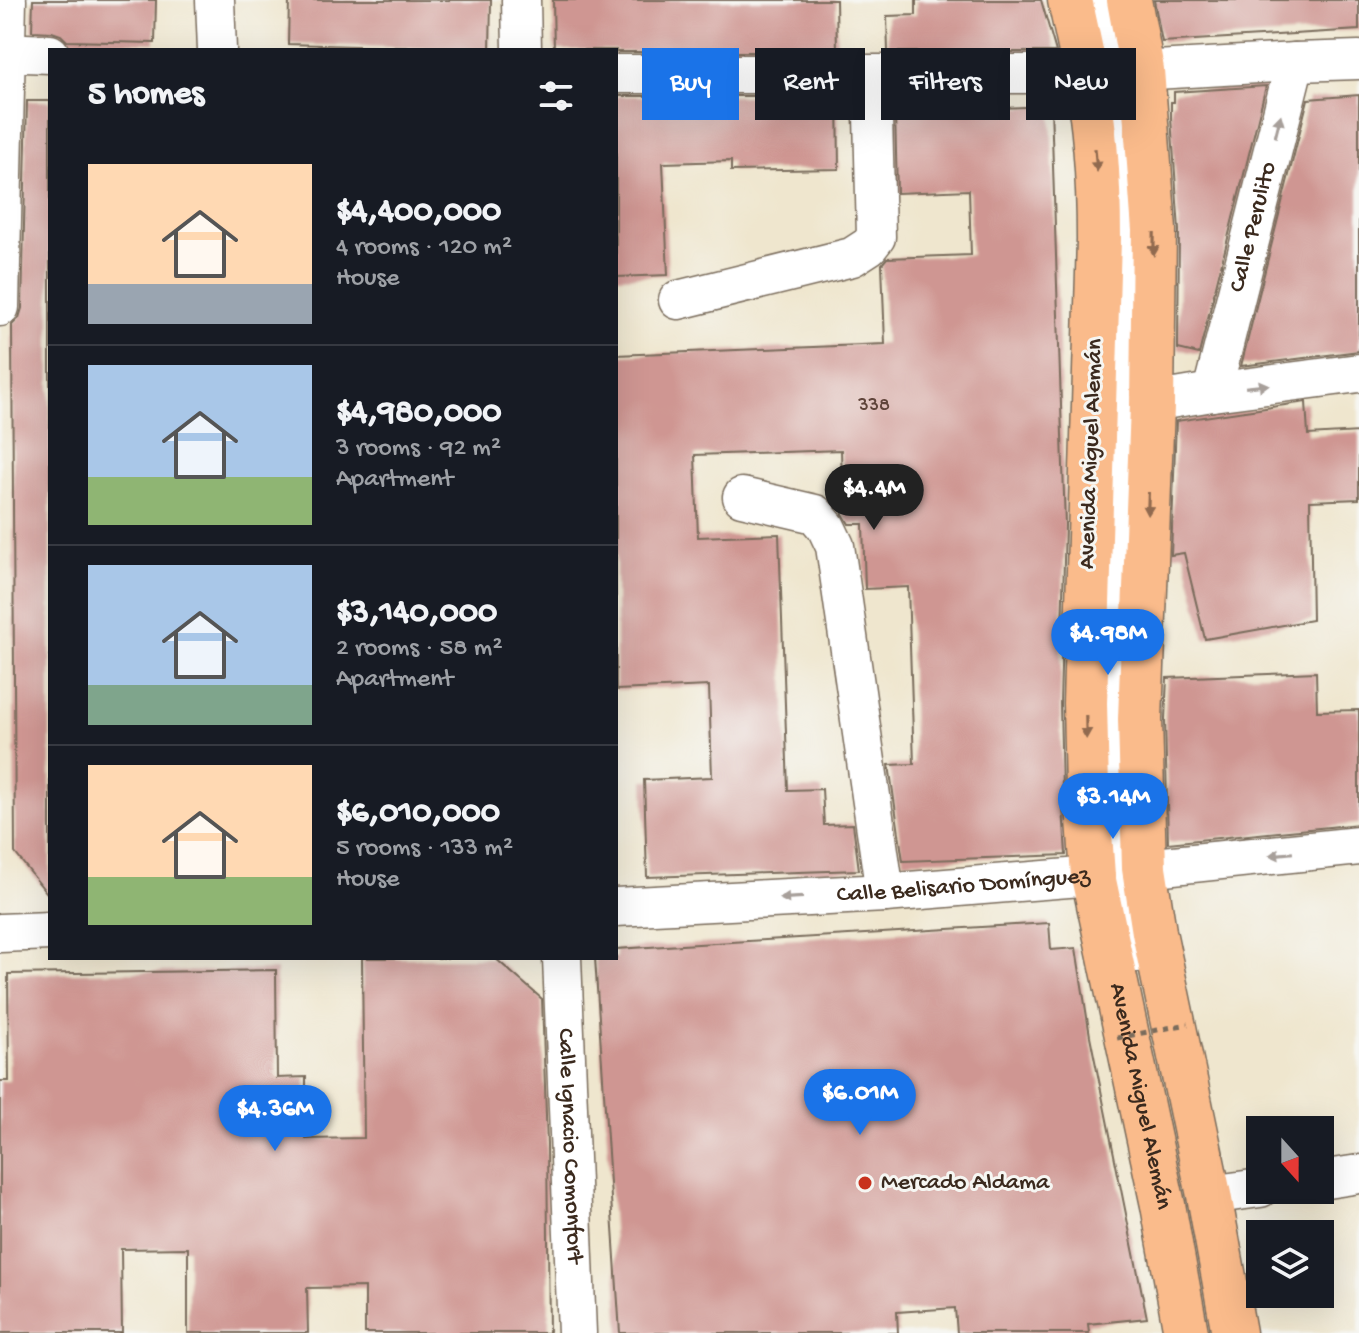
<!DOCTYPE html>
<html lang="en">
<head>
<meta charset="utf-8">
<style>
	body { margin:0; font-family:"Gochi Hand",sans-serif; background:#20242c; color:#f1f3f6; height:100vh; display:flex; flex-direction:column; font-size:30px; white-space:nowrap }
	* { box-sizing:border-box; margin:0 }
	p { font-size:26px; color:#9ea1a6 }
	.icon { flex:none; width:44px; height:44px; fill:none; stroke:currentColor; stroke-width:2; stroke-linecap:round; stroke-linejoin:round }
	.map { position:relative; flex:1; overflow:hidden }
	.panel { position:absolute; left:48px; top:48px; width:570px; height:912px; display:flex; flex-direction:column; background:#171b24; border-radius:0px; box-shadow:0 8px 32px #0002 }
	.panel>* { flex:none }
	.top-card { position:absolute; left:642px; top:48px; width:596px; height:72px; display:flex; gap:16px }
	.needle { width:52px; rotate:159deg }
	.tools { position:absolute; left:1246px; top:1116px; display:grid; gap:16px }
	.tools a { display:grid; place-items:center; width:88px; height:88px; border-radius:0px; background:#171b24; box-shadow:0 8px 32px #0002; font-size:40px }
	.price { position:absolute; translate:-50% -68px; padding:0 18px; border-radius:28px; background:#1a73e8; color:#fff; font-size:26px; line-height:52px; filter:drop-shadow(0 2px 4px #0008) }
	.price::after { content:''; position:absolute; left:50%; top:48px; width:24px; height:18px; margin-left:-12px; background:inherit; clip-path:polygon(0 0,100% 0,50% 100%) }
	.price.on { background:#222; color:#fff }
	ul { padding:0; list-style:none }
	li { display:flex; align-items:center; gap:24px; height:200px; padding:0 40px }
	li+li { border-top:2px solid #363941 }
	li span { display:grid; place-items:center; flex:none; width:224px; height:160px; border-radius:0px; color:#555 }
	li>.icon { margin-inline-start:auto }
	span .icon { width:96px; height:96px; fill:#fffc; stroke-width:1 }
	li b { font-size:34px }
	h2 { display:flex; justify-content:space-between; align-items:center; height:96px; padding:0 40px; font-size:34px }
	.tag { padding:0 28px; border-radius:0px; background:#171b24; box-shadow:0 8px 32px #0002; font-size:28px; line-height:72px }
	.tag.on { background:#1a73e8; color:#fff }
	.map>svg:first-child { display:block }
</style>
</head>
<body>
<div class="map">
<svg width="1359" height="1333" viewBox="0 0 1359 1333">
	<rect width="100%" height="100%" fill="#f6f6f2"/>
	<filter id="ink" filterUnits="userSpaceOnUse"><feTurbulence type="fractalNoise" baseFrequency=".0125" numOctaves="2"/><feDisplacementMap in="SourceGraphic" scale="16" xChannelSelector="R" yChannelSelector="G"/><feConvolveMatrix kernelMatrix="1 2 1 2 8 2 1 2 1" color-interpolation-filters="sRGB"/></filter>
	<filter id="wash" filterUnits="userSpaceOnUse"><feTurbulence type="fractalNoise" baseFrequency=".006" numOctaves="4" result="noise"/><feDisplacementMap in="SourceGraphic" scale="32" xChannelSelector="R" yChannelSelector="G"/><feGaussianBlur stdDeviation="1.8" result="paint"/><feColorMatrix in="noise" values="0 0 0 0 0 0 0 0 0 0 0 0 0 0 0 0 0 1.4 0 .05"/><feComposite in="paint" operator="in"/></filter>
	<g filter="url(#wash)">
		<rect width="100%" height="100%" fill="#efe6ce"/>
		<g id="blocks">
			<path fill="#cf9692" d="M33 0H156L155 43 67 41 61 35 52 32 32 31Z
				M289 0H491L490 50 288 44Z
				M553 0H836L837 52H616V50H554Z
				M916 0H1041L1056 52H888L887 16 916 15Z
				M1154 0H1359V30L1162 42Z
				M1266 86 1199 354 1178 349 1179 230 1171 118V102H1174V92Z
				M1359 95V351L1241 366 1308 99Z
				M616 96H838L839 169 731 171V161L663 163 668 275 616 277Z
				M27 101H50V897L15 853 12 325 19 318 22 308Z
				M1051 106 1065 525 1060 704 1062 791 1066 855 903 861 889 765 914 764 908 587 865 589 863 524H849L843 514 841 450 695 455 698 537 779 534 788 790 822 789 824 825 853 824 859 870 647 877 644 780 712 777 709 686 616 690V355L885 344 882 264 887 258 971 255 969 190 897 193 895 112Z
				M1306 402 1308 435 1359 432V499L1310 501 1312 620 1205 639 1184 553 1171 555 1176 421Z
				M1316 672 1317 711 1359 710V824L1168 843 1165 719 1167 678Z
				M1049 923 1051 950 1076 948 1090 1036 1147 1318 1088 1324 1089 1333H957L955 1308 897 1312 898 1333H620L595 958H616V949Z
				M362 958H495L542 999 547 1145 549 1333H365V1287L307 1288 308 1333H188V1248L121 1249 122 1333H0V1081H9L8 974 276 970 277 1078 306 1077V1139L364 1138Z"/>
		</g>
	</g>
	<g filter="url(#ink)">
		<use href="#blocks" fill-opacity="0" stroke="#7a6c5c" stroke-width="2"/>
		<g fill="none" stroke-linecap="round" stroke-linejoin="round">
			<g stroke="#7a6c5c" stroke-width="41">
				<g id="minor">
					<path d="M215 0 217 50"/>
					<path d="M521 0 522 50"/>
					<path d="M1100 0 1115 73 1127 173 1119 403 1120 871 1138 953"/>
					<path d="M0 52 50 54"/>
					<path d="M616 74H1086L1295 62 1359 60"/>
					<path d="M678 300 852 257 869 246 876 237 872 75"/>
					<path d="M0 307 7 0"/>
					<path id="s1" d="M1212 392 1295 62"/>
					<path d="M1152 402 1212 392 1359 373"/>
					<path d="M742 497 815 514 826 527 835 546 885 893"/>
					<path id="s2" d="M616 907 885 893 1093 876 1144 868 1359 846"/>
					<path d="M0 933 50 931"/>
					<path id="s3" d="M562 958 577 1333"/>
					<path d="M1320 1180 1359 1174"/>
					<path d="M1209 1195 1260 1188"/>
				</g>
			</g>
			<g stroke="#7a6c5c" stroke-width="47">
				<g id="major">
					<path id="s4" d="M1070 0C1075 24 1081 48 1085 73 1096 128 1099 183 1099 239L1085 703 1087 790 1093 876 1163 1205 1186 1333"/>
					<path d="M1129 0 1142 70 1154 230 1152 406 1140 719 1144 868 1154 932 1209 1195 1234 1333"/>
				</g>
			</g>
			<use href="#minor" stroke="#fff" stroke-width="38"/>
			<use href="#major" stroke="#fabb8b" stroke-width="44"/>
			<path stroke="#7a6c5c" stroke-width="5" stroke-dasharray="6 6" stroke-linecap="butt" d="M1117 1038 1188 1024"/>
		</g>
		<defs><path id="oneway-solid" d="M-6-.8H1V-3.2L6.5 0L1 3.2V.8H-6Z" transform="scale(2)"/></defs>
		<g fill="#a79f9a">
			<use href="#oneway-solid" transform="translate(1278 126) rotate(-76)"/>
			<use href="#oneway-solid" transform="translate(1257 386) rotate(-7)"/>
			<use href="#oneway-solid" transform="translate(1281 854) rotate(174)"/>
			<use href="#oneway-solid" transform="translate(791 898) rotate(177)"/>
		</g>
		<g fill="#916b4f">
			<use href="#oneway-solid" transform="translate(1096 160) rotate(85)"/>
			<use href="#oneway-solid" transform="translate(1154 244) rotate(91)"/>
			<use href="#oneway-solid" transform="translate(1148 504) rotate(92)"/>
			<use href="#oneway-solid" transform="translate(1086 727) rotate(89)"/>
		</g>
	</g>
	<circle fill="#c8321e" stroke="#f6f6f2" stroke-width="3" cx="865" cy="1183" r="8"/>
	<g text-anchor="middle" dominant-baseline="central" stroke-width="6" stroke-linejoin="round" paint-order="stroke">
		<g font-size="20" fill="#60453b">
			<text x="874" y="406">338</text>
		</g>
		<g font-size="24" fill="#3b2a1e" stroke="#f6f6f2">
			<text stroke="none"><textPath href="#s1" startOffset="170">Calle Perulito</textPath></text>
			<text transform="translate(1092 454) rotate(-88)">Avenida Miguel Alemán</text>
			<text stroke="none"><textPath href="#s2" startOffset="348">Calle Belisario Domínguez</textPath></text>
			<text stroke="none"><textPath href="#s4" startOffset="1104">Avenida Miguel Alemán</textPath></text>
			<text stroke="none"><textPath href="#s3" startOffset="188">Calle Ignacio Comonfort</textPath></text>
		</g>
		<g font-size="24" fill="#3b2a1e" stroke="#f6f6f2" text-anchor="start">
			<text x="881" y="1183">Mercado Aldama</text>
		</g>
	</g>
</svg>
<div class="tools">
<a><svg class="needle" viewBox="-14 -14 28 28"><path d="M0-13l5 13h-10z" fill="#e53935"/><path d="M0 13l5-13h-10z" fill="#9ea1a6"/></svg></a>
<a><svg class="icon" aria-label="layers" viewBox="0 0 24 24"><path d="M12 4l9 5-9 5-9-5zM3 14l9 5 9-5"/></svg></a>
</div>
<b class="price on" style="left:874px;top:532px">$4.4M</b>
<b class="price" style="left:1108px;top:677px">$4.98M</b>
<b class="price" style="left:1113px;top:841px">$3.14M</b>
<b class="price" style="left:860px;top:1137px">$6.01M</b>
<b class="price" style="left:275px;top:1153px">$4.36M</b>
<div class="top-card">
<a class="tag on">Buy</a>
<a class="tag">Rent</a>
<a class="tag">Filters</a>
<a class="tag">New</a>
</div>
<section class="panel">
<h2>5 homes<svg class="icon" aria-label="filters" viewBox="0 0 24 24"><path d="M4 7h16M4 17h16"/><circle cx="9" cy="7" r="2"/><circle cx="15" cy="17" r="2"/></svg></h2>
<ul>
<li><span style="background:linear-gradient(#ffd9b3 75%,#9aa5b1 0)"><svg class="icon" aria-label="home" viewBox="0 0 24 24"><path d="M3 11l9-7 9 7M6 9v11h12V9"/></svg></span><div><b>$4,400,000</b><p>4 rooms · 120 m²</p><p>House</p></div></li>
<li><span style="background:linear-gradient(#a9c7e8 70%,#8fb573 0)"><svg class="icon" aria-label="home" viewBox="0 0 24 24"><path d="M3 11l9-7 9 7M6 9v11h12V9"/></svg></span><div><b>$4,980,000</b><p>3 rooms · 92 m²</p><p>Apartment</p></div></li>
<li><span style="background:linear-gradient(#a9c7e8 75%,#7fa58c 0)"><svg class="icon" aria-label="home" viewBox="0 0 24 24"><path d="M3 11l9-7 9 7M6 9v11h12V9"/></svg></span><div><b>$3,140,000</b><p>2 rooms · 58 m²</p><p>Apartment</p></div></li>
<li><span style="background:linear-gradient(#ffd9b3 70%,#8fb573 0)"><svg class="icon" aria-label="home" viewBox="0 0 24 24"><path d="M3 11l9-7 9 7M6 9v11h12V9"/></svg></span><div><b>$6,010,000</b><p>5 rooms · 133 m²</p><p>House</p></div></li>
</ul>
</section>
</div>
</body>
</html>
